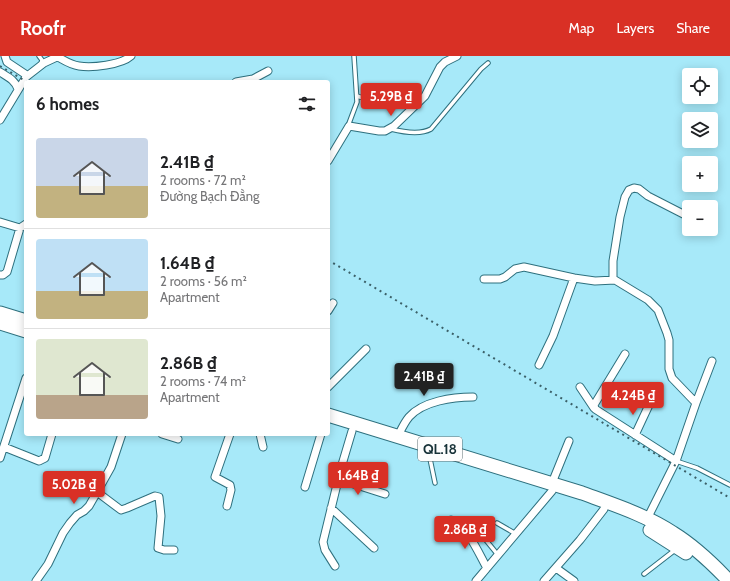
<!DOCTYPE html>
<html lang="en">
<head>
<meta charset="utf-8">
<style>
	body { margin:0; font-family:Cabin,sans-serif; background:#f6f6f6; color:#202124; height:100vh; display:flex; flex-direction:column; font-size:15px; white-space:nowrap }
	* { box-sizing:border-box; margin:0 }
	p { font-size:13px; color:#757577 }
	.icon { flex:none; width:22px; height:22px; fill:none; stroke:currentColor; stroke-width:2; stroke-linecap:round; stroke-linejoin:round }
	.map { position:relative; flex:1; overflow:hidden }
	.side { position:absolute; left:24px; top:24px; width:306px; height:356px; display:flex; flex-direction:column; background:#fff; border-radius:4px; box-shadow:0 2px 10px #0003 }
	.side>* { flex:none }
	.tools { position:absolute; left:682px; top:12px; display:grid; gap:8px }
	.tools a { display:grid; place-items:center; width:36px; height:36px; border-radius:4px; background:#fff; box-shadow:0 2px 10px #0003; font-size:20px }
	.price { position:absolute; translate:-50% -34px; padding:0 9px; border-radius:4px; background:#d93025; color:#fff; font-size:13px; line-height:26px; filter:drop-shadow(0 1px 2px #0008) }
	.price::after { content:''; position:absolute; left:50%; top:24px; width:12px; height:9px; margin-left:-6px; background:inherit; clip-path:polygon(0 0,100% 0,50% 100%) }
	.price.on { background:#222; color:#fff }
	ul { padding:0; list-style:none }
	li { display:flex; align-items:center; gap:12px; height:100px; padding:0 12px }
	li+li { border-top:1px solid #e0e0e0 }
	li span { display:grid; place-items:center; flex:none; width:112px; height:80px; border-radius:4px; color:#555 }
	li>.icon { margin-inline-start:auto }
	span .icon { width:48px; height:48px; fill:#fffc; stroke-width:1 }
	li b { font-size:17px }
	h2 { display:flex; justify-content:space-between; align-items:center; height:48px; padding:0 12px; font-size:17px }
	header { display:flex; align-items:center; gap:24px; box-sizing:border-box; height:56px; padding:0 20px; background:#d93025; color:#fff }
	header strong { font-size:19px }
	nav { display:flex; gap:22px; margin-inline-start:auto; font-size:14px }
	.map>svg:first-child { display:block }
</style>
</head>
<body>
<header>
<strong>Roofr</strong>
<nav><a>Map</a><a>Layers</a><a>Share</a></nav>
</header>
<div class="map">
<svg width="730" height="525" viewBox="0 0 730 525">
	<rect width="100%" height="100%" fill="#a7e9f9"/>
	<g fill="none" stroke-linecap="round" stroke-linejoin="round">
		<g stroke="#2e707e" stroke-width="5.5">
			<path id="lane" d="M39 0 42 4 41 8
				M357 40 378 47
				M348 70 357 46 354 0
				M391 73C403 76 420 79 431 73L481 13 488 7
				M429 398 435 427
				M676 405 697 412 730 429
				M497 467 516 478
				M485 483 498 499
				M644 518 675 494"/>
		</g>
		<g stroke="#2e707e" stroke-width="9">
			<path id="street" d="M58 1C65 5 71 9 79 10 92 12 121 9 131 0
				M0 16C8 21 15 24 18 33
				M26 21 44 7 59 0
				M236 26 253 23 268 15
				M0 64 26 21 25 18 7 6 5 0
				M328 105 349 70 379 75H385L394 70 425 40 440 11 445 6 457 0
				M0 166 20 172 26 168
				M0 219H3L7 216 20 172
				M484 223H500L505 221 515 213 524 211 574 222
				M613 224V205L620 161 625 141 629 134 634 132 639 133 648 140 689 161
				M328 255 333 247
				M625 298 594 349 595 353 676 405
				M539 309 553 280 574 222 595 225 615 224 648 244 658 254 667 277 669 284V313L672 322 696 347 676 405 647 463
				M328 331 366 293
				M580 331 594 352
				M696 347 712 305
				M162 378 178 383
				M260 378 263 391
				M635 379 649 349 648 346 643 340
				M398 380C401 374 404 367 409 361 423 345 453 341 473 341
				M4 391 39 405 45 402 52 378
				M0 402 26 322
				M338 423 385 438
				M552 427 569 385
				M305 431 321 378
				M97 436 121 454 127 452 155 440 159 441 161 460 158 492 164 494H174
				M227 450 231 434 230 429 215 421 230 378
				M331 452 374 492
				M451 464C467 469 479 498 487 512
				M335 510 325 494 323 486 341 412 352 375
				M556 512 574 525
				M36 525 48 508 63 477 70 467 77 459 84 455 89 450 97 436 111 411 122 378
				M476 525 552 435
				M544 525 580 484 604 453"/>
		</g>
		<g stroke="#2e707e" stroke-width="15">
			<path id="highway" d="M0 257 26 265
				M0 267 26 275
				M328 359 582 437C612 448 646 459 673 477 694 490 712 507 729 525
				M650 474 686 497"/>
		</g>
		<use href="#lane" stroke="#fff" stroke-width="3.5"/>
		<use href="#street" stroke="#fff" stroke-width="7"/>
		<use href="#highway" stroke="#fff" stroke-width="13"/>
		<path stroke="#3b6068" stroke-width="2" stroke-dasharray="2 4" stroke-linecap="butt" d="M0 10 27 26
			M328 204 730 442"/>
	</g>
	<g text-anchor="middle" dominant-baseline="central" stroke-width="3" stroke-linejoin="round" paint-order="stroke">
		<rect fill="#fdfdfd" stroke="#5c6f73" stroke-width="1" x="418" y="381" width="44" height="24" rx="3"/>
		<g font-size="14" font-weight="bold" fill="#173238">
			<text x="440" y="393">QL.18</text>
		</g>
	</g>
</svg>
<div class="tools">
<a><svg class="icon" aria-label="locate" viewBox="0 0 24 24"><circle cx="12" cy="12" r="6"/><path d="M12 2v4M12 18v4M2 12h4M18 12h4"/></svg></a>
<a><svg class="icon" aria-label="layers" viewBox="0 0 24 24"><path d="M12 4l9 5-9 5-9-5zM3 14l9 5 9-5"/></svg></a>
<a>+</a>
<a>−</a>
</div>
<b class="price" style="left:391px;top:61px">5.29B ₫</b>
<b class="price on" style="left:424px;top:341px">2.41B ₫</b>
<b class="price" style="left:633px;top:360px">4.24B ₫</b>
<b class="price" style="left:358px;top:440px">1.64B ₫</b>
<b class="price" style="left:74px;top:449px">5.02B ₫</b>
<b class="price" style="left:465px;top:494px">2.86B ₫</b>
<section class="side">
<h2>6 homes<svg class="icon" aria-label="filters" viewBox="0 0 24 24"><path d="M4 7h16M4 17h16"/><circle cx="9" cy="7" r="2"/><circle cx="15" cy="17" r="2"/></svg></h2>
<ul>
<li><span style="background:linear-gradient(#c9d6e8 60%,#c2b280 0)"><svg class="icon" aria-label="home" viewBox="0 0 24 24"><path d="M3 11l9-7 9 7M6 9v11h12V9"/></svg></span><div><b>2.41B ₫</b><p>2 rooms · 72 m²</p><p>Đường Bạch Đằng</p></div></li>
<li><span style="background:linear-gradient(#bfe0f5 65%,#c2b280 0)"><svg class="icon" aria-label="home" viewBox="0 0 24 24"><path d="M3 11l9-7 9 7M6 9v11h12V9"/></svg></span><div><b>1.64B ₫</b><p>2 rooms · 56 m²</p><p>Apartment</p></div></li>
<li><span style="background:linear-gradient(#dfe7d0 70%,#b9a48a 0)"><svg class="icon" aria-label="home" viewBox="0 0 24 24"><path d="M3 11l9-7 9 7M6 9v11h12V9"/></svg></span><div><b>2.86B ₫</b><p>2 rooms · 74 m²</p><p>Apartment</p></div></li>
</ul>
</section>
</div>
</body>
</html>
